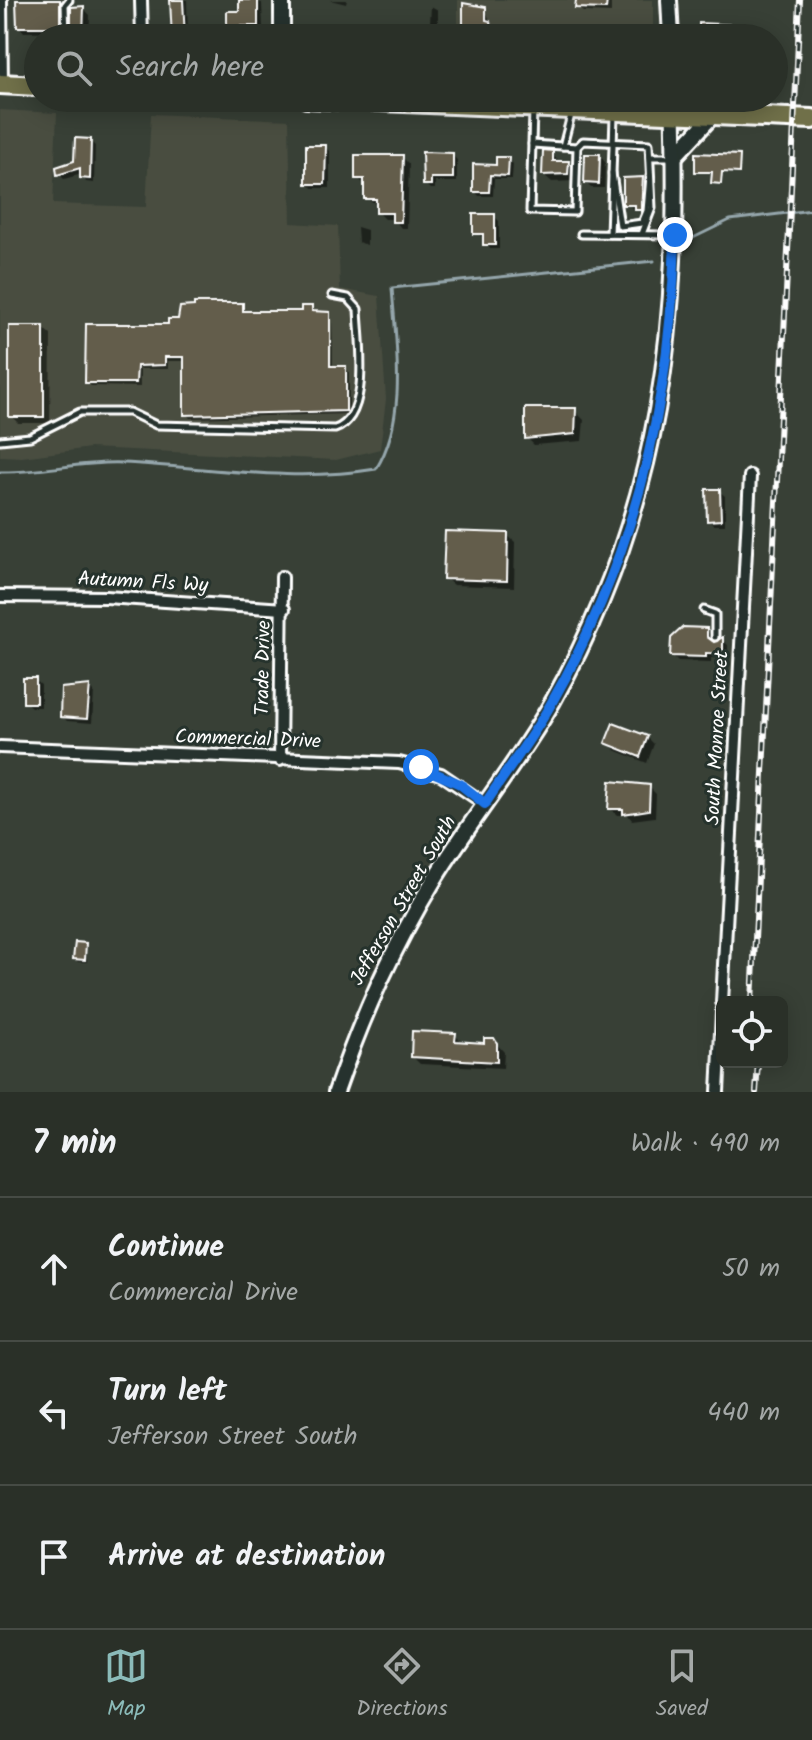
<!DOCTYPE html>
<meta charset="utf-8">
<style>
:root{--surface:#2a3028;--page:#363c34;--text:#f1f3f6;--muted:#a5a9a8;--line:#464b45;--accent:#8bbbb9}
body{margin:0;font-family:Kalam,sans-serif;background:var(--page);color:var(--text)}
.controls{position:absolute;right:24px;bottom:24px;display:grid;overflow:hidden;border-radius:12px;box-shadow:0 4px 20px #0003}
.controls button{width:72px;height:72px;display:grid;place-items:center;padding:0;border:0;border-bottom:2px solid var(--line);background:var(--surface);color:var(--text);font:40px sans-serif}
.stop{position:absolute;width:24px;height:24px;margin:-18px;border:6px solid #1a73e8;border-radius:50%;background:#fff}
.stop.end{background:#1a73e8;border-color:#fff;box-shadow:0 2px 8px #0008}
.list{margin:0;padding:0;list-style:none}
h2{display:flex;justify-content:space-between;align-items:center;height:104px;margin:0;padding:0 32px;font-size:34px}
h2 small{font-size:26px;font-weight:400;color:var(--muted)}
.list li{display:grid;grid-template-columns:52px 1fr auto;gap:24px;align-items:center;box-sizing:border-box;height:144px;padding:0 32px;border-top:2px solid var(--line)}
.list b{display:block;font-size:30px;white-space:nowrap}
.list p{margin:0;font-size:26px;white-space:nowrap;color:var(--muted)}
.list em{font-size:26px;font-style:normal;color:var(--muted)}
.icon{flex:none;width:44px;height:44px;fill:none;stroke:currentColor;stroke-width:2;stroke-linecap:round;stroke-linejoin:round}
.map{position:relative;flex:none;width:812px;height:1092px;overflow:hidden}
.search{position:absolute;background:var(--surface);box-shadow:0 4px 20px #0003;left:24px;right:24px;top:24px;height:88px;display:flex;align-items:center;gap:20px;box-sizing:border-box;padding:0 28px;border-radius:44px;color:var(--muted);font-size:30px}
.sheet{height:536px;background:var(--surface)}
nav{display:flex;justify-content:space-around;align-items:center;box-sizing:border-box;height:112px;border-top:2px solid var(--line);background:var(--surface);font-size:22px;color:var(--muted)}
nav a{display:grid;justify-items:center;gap:4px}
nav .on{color:var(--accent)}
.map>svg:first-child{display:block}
.built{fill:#494d41}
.shadow{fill:#0007}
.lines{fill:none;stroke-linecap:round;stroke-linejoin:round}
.stream{stroke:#95a6ac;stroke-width:3}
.building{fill:#635d4c;stroke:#fff;stroke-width:2}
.lane-casing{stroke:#fff;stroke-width:11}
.street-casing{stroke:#fff;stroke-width:16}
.secondary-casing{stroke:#fff;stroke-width:20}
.highway-casing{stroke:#fff;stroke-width:24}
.lane{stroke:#26332d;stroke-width:5}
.street{stroke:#26332d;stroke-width:10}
.secondary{stroke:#26332d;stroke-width:14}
.highway{stroke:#70704a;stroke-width:18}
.rail-casing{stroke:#fff;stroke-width:6}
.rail{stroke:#26332d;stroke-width:3;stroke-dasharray:9;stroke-linecap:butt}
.route{stroke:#1a73e8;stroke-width:10}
.labels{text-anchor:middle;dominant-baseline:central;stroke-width:6;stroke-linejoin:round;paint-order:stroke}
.street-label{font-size:20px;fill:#fff;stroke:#26332d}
</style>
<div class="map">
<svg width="812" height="1092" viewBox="0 0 812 1092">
<rect width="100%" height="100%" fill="#384036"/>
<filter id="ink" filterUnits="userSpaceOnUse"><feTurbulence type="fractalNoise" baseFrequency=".0125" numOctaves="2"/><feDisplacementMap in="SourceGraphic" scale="16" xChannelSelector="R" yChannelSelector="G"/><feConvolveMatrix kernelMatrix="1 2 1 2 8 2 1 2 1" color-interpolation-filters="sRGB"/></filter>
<g filter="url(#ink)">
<g class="built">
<rect x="458" y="0" width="195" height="38"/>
<path d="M0 110 57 113 53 204 146 207 151 114 289 120 291 223 338 226 340 289 379 296 386 399 380 449 336 460 90 448 22 457 0 456Z"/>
</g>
<g class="shadow">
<path d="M18 0H64V31L24 32 19 26Z"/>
<path d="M172 0H187L188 38H172Z"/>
<path d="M241 0 262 3 263 30H234L229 25 241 13Z"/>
<path d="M330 0H347L346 4Z"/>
<path d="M578 0H611V13L583 12 577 7Z"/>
<path d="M431 6 438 10V26L430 23Z"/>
<path d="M83 8 90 15 89 38H76L73 35Z"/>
<path d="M485 9 495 32 503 38H465Z"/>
<path d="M741 27 746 38H701Z"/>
<path d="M414 32H430L433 38H414Z"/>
<path d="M90 141 95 146 94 183 86 182 82 174 64 179 59 174 76 163Z"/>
<path d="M325 147 330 152V188H313L308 183Z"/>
<path d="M552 153 559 163H568L575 170V181L552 182 544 175Z"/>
<path d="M452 155 457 160V182H435V189H430L425 184Z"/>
<path d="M600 156 605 162 604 188H591L586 183Z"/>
<path d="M402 157 409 164 407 228H401L394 219H385L378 212V205L366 198V185L357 178Z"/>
<path d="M739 157 740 174 723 173 722 184 713 182 714 173 697 171Z"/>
<path d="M508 159 513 164 512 179H494L493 196H479L475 191V166L498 167Z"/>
<path d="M643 179 647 184 645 214 625 204Z"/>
<path d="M494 216 499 221V249H490L485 238 475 233Z"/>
<path d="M357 227 367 230V245L358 242Z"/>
<path d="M242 305 246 313H303L311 308 316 313 329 314 327 376H331L333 318V368H345L349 372V414L190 418 186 414V361H168V369H140V387L91 386 87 382 170 326Z"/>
<path d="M43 328 51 335 50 423H18L11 416Z"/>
<path d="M527 410 577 413 584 420 582 441 534 445 527 438Z"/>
<path d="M719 491 725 496V525H714L709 520Z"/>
<path d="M507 535 515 542 514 587 453 585 445 578Z"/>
<path d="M706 630 712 636V643L722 640 728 645V658H711V662L678 661 672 655Z"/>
<path d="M35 680 41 685V707H31L25 702Z"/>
<path d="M89 687 94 692 92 723 67 721 62 716Z"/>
<path d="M647 737 654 744 647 763 615 750 608 742Z"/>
<path d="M649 787 656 794 655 817 632 820 628 815H617L610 808Z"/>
<path d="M86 945 87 962H78L75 959Z"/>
<path d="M455 1035 462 1042 486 1045 493 1040 504 1052 503 1068 420 1064 413 1057Z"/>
</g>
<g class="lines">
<g class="stream">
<path d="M691 239 730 220 812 210"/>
<path d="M0 472C42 473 82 461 123 463 208 467 292 483 376 469 408 418 396 345 392 288L654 261"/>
</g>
</g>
<g class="building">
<path d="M16 0H60V27H17Z"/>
<path d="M170 0H183L185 38H172Z"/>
<path d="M239 0H258V26H227V11H239Z"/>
<path d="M576 0H607L606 9 575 8Z"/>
<path d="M463 3 486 7V20L490 21 491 29 499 30V38H463Z"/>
<path d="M84 6 83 36H71V7Z"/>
<path d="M699 23 742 25 741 38H699Z"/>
<path d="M335 27 355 28 354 38H335Z"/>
<path d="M75 138 91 139 90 179 80 178V168L57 175 56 167 74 161Z"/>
<path d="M306 145H326L325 184H306Z"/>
<path d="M543 150 553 151V161H569L568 174 542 175Z"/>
<path d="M422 152 453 153V178H431V185H423Z"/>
<path d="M695 153 740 155 739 173 722 172 721 184 711 183 712 172H695Z"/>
<path d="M585 154H600L599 184 584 183Z"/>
<path d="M355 155H403L401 222H392V213H376V199H364V179H355Z"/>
<path d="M496 157H509L508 176 490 175 489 192H473V164L496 165Z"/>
<path d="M643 177 641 210H635V205H623V178Z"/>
<path d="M473 214H495V245H483V234H473Z"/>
<path d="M194 303H243V311H301V306H312V311L330 312V366H346V411L184 415V357H165V365L137 366 136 383H85L86 324H168V319H178L180 307 194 306Z"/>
<rect x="9" y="326" width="35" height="91"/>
<path d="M525 408H576L575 434 525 439Z"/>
<path d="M706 489H720L721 520 707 521Z"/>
<path d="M445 531 508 533 507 581 443 579Z"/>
<path d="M683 627 707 628V637L714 642 723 637V654L706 653V657L670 656 671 638Z"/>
<rect x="23" y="678" width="13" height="25"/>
<path d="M90 685 87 719 60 717 61 688Z"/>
<path d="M613 723 648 736 640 757 605 743Z"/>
<path d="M610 781 650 785 649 810 623 814V809H608Z"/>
<path d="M75 942 86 943 85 960 73 959Z"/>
<path d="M412 1031 456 1033 455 1041 484 1043V1038H494L497 1043V1062L411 1057Z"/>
</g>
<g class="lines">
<defs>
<g id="lane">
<path d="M66 38 65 5 69 0"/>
<path d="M579 38H636"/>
<path d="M533 110 530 211 575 212 577 147"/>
<path d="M532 144 577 147 583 141 649 144 652 208 642 234"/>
<path d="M563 146 571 115"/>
<path d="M650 157H673"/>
<path d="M612 173 620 226 642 223 647 211 650 176"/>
<path d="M581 234 670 235"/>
<path d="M610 234 614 116"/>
<path d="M0 440 30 437 80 412H129L156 425 335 429C372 416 359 341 358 309L348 298 332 295"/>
<path d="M704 610 715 614V637"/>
</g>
<g id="street">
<path d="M1 0 2 84"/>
<path d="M141 0 142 38"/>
<path d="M0 596 106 597 284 609"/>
<path d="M0 747 399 763 441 774 485 804"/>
<path d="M280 760 282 577"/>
<path d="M722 1002 750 476"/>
<path d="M718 1092 722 1011"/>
</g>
<g id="secondary">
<path d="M669 0 671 38"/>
<path d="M282 38V0"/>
<path d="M674 157 714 114"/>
<path d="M336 1092C363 1014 392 949 435 878 472 818 518 763 553 701 663 504 681 320 673 98"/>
</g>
<g id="highway">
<path d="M0 84 38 86"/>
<path d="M307 98 812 119"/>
</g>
</defs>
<use href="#lane" class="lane-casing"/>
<use href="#street" class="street-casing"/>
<use href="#secondary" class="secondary-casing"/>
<use href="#highway" class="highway-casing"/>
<use href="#lane" class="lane"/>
<use href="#street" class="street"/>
<use href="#secondary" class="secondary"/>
<use href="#highway" class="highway"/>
<defs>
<g id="rail">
<path d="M752 1002 800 0"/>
<path d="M756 1092 758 1062"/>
</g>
</defs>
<use href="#rail" class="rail-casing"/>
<use href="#rail" class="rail"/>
</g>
</g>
<g class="lines" filter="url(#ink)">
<path class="route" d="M421 767 460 784 485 804C507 770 533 737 552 702 634 558 672 400 675 235"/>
</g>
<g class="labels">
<g class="street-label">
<text transform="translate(143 583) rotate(3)">Autumn Fls Wy</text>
<text transform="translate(264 668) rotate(-89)">Trade Drive</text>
<text transform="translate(718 738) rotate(-87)">South Monroe Street</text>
<text transform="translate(248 740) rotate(2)">Commercial Drive</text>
<text transform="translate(404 901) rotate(-60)">Jefferson Street South</text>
</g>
</g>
</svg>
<div class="controls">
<button><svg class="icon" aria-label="locate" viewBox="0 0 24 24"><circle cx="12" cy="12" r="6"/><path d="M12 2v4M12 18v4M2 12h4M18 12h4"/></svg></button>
</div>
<div class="stop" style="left:421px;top:767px"></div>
<div class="stop end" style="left:675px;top:235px"></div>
<div class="search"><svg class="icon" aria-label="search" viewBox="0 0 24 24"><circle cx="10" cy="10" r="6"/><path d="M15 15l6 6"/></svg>Search here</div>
</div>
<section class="sheet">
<h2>7 min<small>Walk · 490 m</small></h2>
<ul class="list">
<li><svg class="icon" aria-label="ahead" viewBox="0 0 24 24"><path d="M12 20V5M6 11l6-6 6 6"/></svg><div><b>Continue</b><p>Commercial Drive</p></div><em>50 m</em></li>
<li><svg class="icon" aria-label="left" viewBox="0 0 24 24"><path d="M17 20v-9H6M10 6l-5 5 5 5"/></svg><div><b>Turn left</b><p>Jefferson Street South</p></div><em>440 m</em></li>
<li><svg class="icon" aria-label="arrive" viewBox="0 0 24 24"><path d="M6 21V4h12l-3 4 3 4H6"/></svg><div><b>Arrive at destination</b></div></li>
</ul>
</section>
<nav>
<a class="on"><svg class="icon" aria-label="map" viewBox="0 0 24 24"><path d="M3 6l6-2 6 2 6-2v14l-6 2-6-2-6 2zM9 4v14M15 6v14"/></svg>Map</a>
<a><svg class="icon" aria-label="directions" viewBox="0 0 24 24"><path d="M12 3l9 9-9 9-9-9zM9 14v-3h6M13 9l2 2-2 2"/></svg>Directions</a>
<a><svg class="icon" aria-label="saved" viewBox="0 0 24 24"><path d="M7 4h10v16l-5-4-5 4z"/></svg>Saved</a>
</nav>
